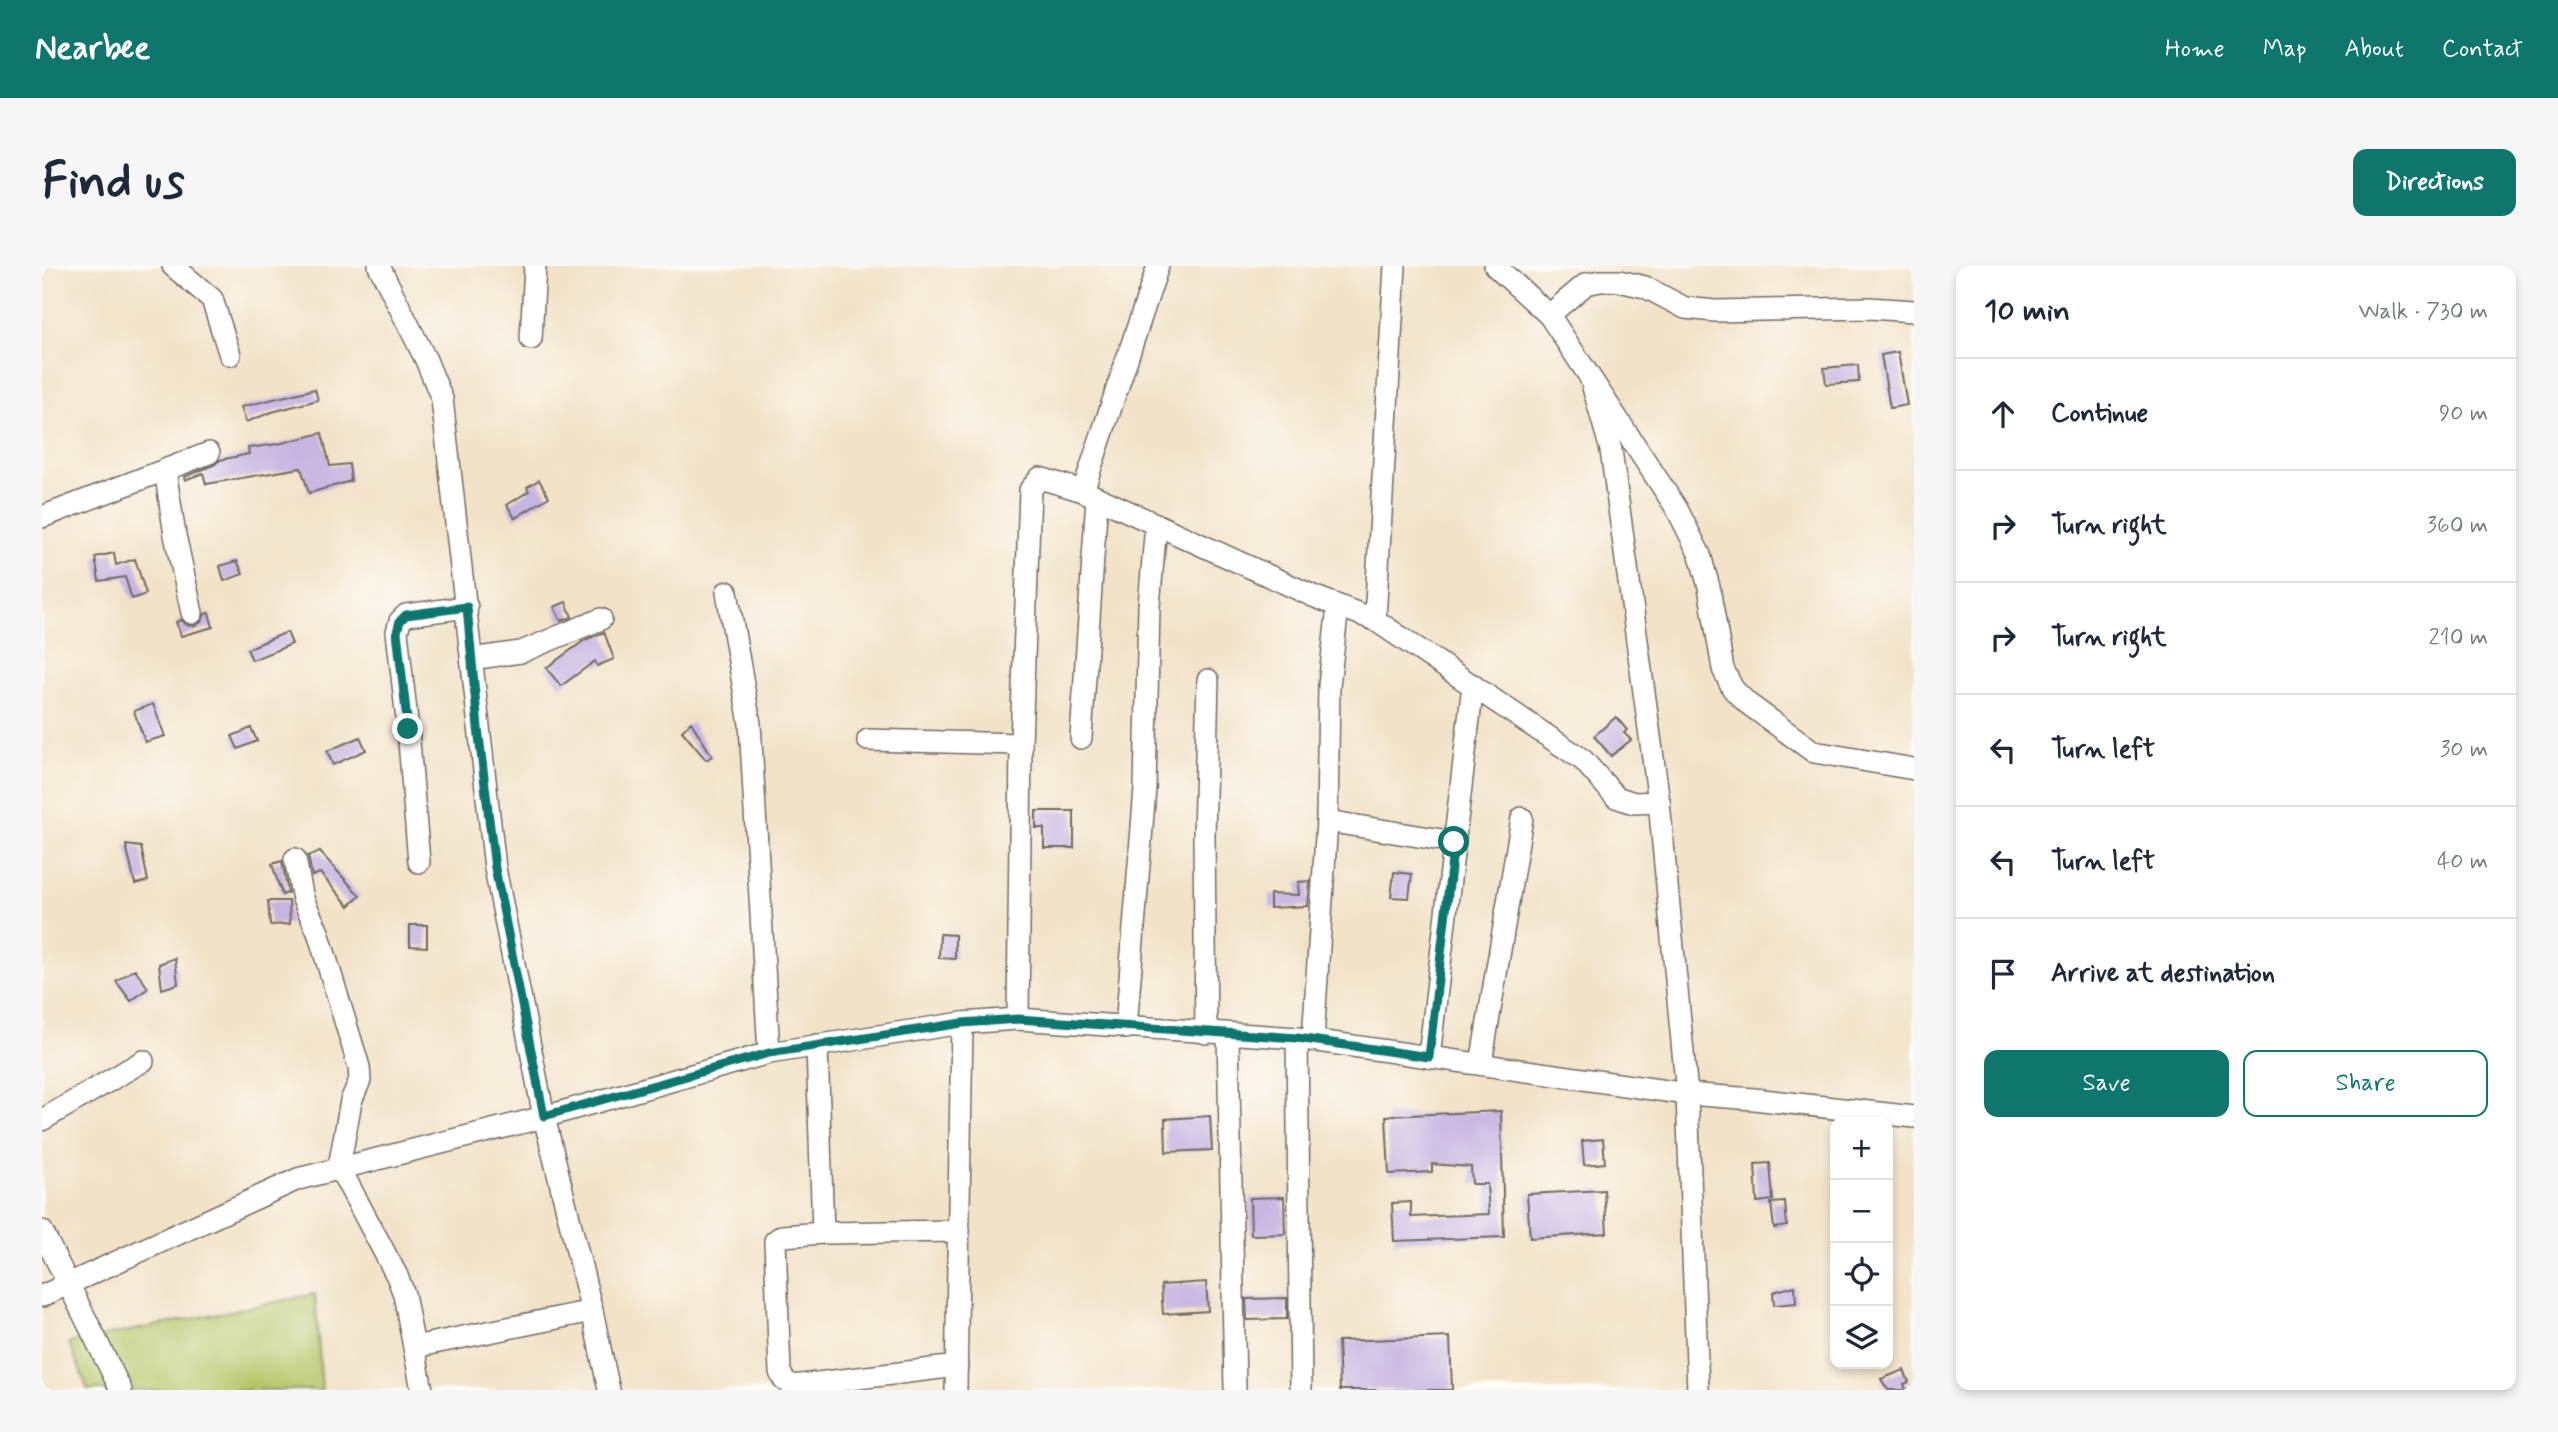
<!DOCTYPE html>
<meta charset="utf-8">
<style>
:root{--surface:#fff;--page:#f6f6f7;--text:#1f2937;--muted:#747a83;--line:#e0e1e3;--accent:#0f766e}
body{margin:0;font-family:Mynerve,sans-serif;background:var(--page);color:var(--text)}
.controls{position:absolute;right:21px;bottom:21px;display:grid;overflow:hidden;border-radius:14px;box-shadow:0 4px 10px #0003}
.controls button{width:63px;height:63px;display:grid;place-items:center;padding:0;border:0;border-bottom:2px solid var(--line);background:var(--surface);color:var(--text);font:35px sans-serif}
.stop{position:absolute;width:21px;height:21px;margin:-16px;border:5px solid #0f766e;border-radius:50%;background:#fff}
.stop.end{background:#0f766e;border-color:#fff;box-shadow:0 2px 7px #0008}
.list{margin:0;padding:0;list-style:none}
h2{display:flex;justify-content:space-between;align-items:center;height:91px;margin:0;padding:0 28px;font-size:30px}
h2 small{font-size:23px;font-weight:400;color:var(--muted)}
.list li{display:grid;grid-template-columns:46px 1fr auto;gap:21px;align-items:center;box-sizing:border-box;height:112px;padding:0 28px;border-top:2px solid var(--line)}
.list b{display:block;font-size:26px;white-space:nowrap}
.list em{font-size:23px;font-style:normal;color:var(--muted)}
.actions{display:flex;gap:14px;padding:21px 28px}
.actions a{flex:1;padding:16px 0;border:2px solid var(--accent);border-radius:14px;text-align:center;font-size:24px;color:var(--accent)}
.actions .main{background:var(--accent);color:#fff}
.icon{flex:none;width:38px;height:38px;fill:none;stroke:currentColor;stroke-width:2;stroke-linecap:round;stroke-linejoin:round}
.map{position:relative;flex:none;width:1872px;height:1124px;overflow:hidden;border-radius:14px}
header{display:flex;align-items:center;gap:42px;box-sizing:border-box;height:98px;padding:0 35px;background:var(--accent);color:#fff}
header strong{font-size:33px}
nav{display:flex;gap:38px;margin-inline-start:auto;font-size:24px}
.intro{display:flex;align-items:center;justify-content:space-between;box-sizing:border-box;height:168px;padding:0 42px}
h1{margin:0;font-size:49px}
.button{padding:18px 32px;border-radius:14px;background:var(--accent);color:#fff;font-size:24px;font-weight:700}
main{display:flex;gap:42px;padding:0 42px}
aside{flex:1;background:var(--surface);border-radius:14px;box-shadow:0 4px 10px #0003}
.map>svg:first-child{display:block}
.green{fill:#b6c669;stroke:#70784a;stroke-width:2}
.building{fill:#c7b5e1}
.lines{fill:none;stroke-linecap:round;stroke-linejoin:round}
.minor-casing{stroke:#716b62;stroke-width:24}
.minor{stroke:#fff;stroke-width:21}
.route{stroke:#0f766e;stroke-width:9}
</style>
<header>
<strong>Nearbee</strong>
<nav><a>Home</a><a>Map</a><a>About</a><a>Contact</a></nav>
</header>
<div class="intro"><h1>Find us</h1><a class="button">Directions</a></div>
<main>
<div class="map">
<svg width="1872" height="1124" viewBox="0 0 1872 1124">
<rect width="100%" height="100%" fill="#fdfcf7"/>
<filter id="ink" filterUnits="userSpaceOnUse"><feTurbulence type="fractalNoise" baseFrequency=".0143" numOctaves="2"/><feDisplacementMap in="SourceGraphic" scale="14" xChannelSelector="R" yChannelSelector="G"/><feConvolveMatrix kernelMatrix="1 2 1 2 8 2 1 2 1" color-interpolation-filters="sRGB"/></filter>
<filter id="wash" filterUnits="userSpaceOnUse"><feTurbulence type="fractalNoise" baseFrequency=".00686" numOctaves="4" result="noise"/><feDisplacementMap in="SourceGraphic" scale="28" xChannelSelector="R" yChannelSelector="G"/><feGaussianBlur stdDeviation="1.57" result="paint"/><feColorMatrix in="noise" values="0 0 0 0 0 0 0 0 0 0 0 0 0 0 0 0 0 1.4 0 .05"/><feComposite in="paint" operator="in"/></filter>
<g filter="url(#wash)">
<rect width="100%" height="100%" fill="#f2e2c7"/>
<path class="green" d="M273 1028 280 1124H46L27 1077Z"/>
<g id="blocks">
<g class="building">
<path d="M1856 86 1865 139 1848 142 1839 89Z"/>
<path d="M1816 99 1817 116 1784 118 1782 102Z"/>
<path d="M273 123 276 134 230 146 204 156 199 141Z"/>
<path d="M280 167 288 200 307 198 309 215 267 227 259 202 164 218 161 207 143 214 142 211 172 199 178 194 207 188 206 182 236 178Z"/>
<path d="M497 214 507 231 473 252 465 239 487 225 485 221Z"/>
<path d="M72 287 74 299 93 293 104 328 90 333 83 311 57 315 53 291Z"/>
<path d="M195 295 201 308 182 315 178 300Z"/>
<path d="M524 336 530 351 519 355 512 341Z"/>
<path d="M167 347 171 361 139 370 134 356 139 354 145 359 153 360 159 356 163 348Z"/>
<path d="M245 366 250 378 210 394 205 383Z"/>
<path d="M562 366 572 393 555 400 553 395 519 420 504 402 543 374Z"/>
<path d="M111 438 123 470 103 476 92 445Z"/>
<path d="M1574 451 1585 464 1582 467 1589 474 1569 490 1552 470Z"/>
<path d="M649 456 670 490 664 494 640 465Z"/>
<path d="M209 462 215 475 196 483 190 470Z"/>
<path d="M318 471 324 484 291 499 285 485Z"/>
<path d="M994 545H1032V582H1002V562H994Z"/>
<path d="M84 579 99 581 106 615 93 618Z"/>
<path d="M278 586 318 630 307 640 278 607 270 610 266 590Z"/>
<path d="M240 595 246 627 240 629 230 598Z"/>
<path d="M1352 606 1370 608 1367 632 1349 631Z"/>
<path d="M1268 615 1266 640 1228 642V628L1257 629 1256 616Z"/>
<path d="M226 635H247L248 658 228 659Z"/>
<path d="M368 659H385V681L368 680Z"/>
<path d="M898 668 913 669V693L897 692Z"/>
<path d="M133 692 136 718 120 723 117 698Z"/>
<path d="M93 703 106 722 89 735 74 715Z"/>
<path d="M1459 845 1462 971 1352 975 1350 937 1369 936V951L1447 948 1445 918H1430L1429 901 1390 898V906L1347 908 1344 850Z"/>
<path d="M1168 850 1170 884 1124 886 1123 853Z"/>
<path d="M1561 873 1563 897 1542 899 1540 875Z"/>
<path d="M1728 897 1731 934 1715 936 1713 898Z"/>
<path d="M1562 924 1565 967 1488 972 1485 928Z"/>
<path d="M1242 931 1243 968 1209 969 1208 932Z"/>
<path d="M1743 936 1745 960 1732 962 1729 937Z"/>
<path d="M1164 1016 1166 1045 1121 1048 1119 1019Z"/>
<path d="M1753 1020 1754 1037 1732 1039 1731 1026Z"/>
<path d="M1245 1032V1053L1205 1054 1204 1033Z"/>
<path d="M1408 1071 1410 1124H1298L1296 1075Z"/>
<path d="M1862 1104 1867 1116 1862 1118 1864 1124H1846L1839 1113Z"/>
</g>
</g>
</g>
<g filter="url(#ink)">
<use href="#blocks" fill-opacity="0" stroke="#716b62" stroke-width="2"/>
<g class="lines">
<defs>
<g id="minor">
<path d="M131 0 170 33 188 89"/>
<path d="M337 0 384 94 400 133 453 602 502 851 550 1045 567 1124"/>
<path d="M1453 0 1507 49 1635 243 1658 289 1667 321 1681 403 1691 423 1705 437 1772 486 1872 503"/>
<path d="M1507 49 1544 18 1558 15H1577L1603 21 1643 42 1673 45 1827 42 1872 45"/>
<path d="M489 73 493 0"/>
<path d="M1549 114 1569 184 1617 536 1645 828 1656 1124"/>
<path d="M123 204 133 269 150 347"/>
<path d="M1041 225 1116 0"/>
<path d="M0 251 167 187"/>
<path d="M685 326 708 458 727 787"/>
<path d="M1333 354 1353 0"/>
<path d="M429 393 479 386 559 353"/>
<path d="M1039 472 1055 232"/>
<path d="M826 474 979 478"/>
<path d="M1285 555 1412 576"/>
<path d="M253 593 261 633 276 666 317 801 318 814 309 835 297 901 355 1010 362 1028 380 1124"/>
<path d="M377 596 366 463 355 366 358 355 364 349 425 341"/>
<path d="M976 753 979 478 988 224 998 212 1041 225 1271 330 1333 354 1541 494 1574 531 1592 537 1617 536"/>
<path d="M1084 762 1103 523 1107 340 1114 258"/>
<path d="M1164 767 1162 570 1166 414"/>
<path d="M1186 768 1193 1124"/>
<path d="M1255 772 1259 1124"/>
<path d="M1271 774 1285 555 1287 420 1296 340"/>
<path d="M775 779 781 967"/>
<path d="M1387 791 1431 419"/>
<path d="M1439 798 1480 552"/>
<path d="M0 854 101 795"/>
<path d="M0 965 79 1124"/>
<path d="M0 1030 256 913 502 851 727 787 920 757 976 753 1255 772 1645 828 1712 833 1872 851"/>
<path d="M372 1081 550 1045"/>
<path d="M915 1100 751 1120 742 1114 738 1106 733 975 740 970 781 967 917 965"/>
<path d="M914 1124 920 757"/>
</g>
</defs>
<use href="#minor" class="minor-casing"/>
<use href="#minor" class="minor"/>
</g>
</g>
<g class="lines" filter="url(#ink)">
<path class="route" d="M366 463 355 366 358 355 364 349 425 341 436 462 453 602 502 850 727 787 920 757 976 753 1255 772 1387 791 1412 576"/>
</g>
</svg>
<div class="controls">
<button>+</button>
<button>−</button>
<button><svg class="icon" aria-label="locate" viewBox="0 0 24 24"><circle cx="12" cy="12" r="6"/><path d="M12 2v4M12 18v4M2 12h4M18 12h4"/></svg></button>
<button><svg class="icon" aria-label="layers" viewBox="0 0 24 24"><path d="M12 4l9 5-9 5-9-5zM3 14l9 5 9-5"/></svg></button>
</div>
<div class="stop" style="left:1412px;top:576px"></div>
<div class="stop end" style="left:366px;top:463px"></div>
</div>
<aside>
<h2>10 min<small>Walk · 730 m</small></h2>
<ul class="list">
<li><svg class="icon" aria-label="ahead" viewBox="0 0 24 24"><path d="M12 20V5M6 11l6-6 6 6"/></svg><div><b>Continue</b></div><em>90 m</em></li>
<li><svg class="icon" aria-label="right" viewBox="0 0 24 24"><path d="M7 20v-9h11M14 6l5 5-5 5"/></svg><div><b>Turn right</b></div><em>360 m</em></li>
<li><svg class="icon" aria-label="right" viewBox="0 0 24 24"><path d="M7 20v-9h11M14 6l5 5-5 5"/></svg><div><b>Turn right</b></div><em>210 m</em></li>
<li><svg class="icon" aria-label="left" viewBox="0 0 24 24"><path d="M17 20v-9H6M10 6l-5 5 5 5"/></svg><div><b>Turn left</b></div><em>30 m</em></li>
<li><svg class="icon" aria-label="left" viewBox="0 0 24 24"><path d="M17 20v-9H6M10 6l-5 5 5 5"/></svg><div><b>Turn left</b></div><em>40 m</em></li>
<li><svg class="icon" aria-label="arrive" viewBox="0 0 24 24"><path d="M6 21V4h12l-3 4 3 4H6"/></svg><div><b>Arrive at destination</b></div></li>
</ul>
<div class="actions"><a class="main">Save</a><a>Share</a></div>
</aside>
</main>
